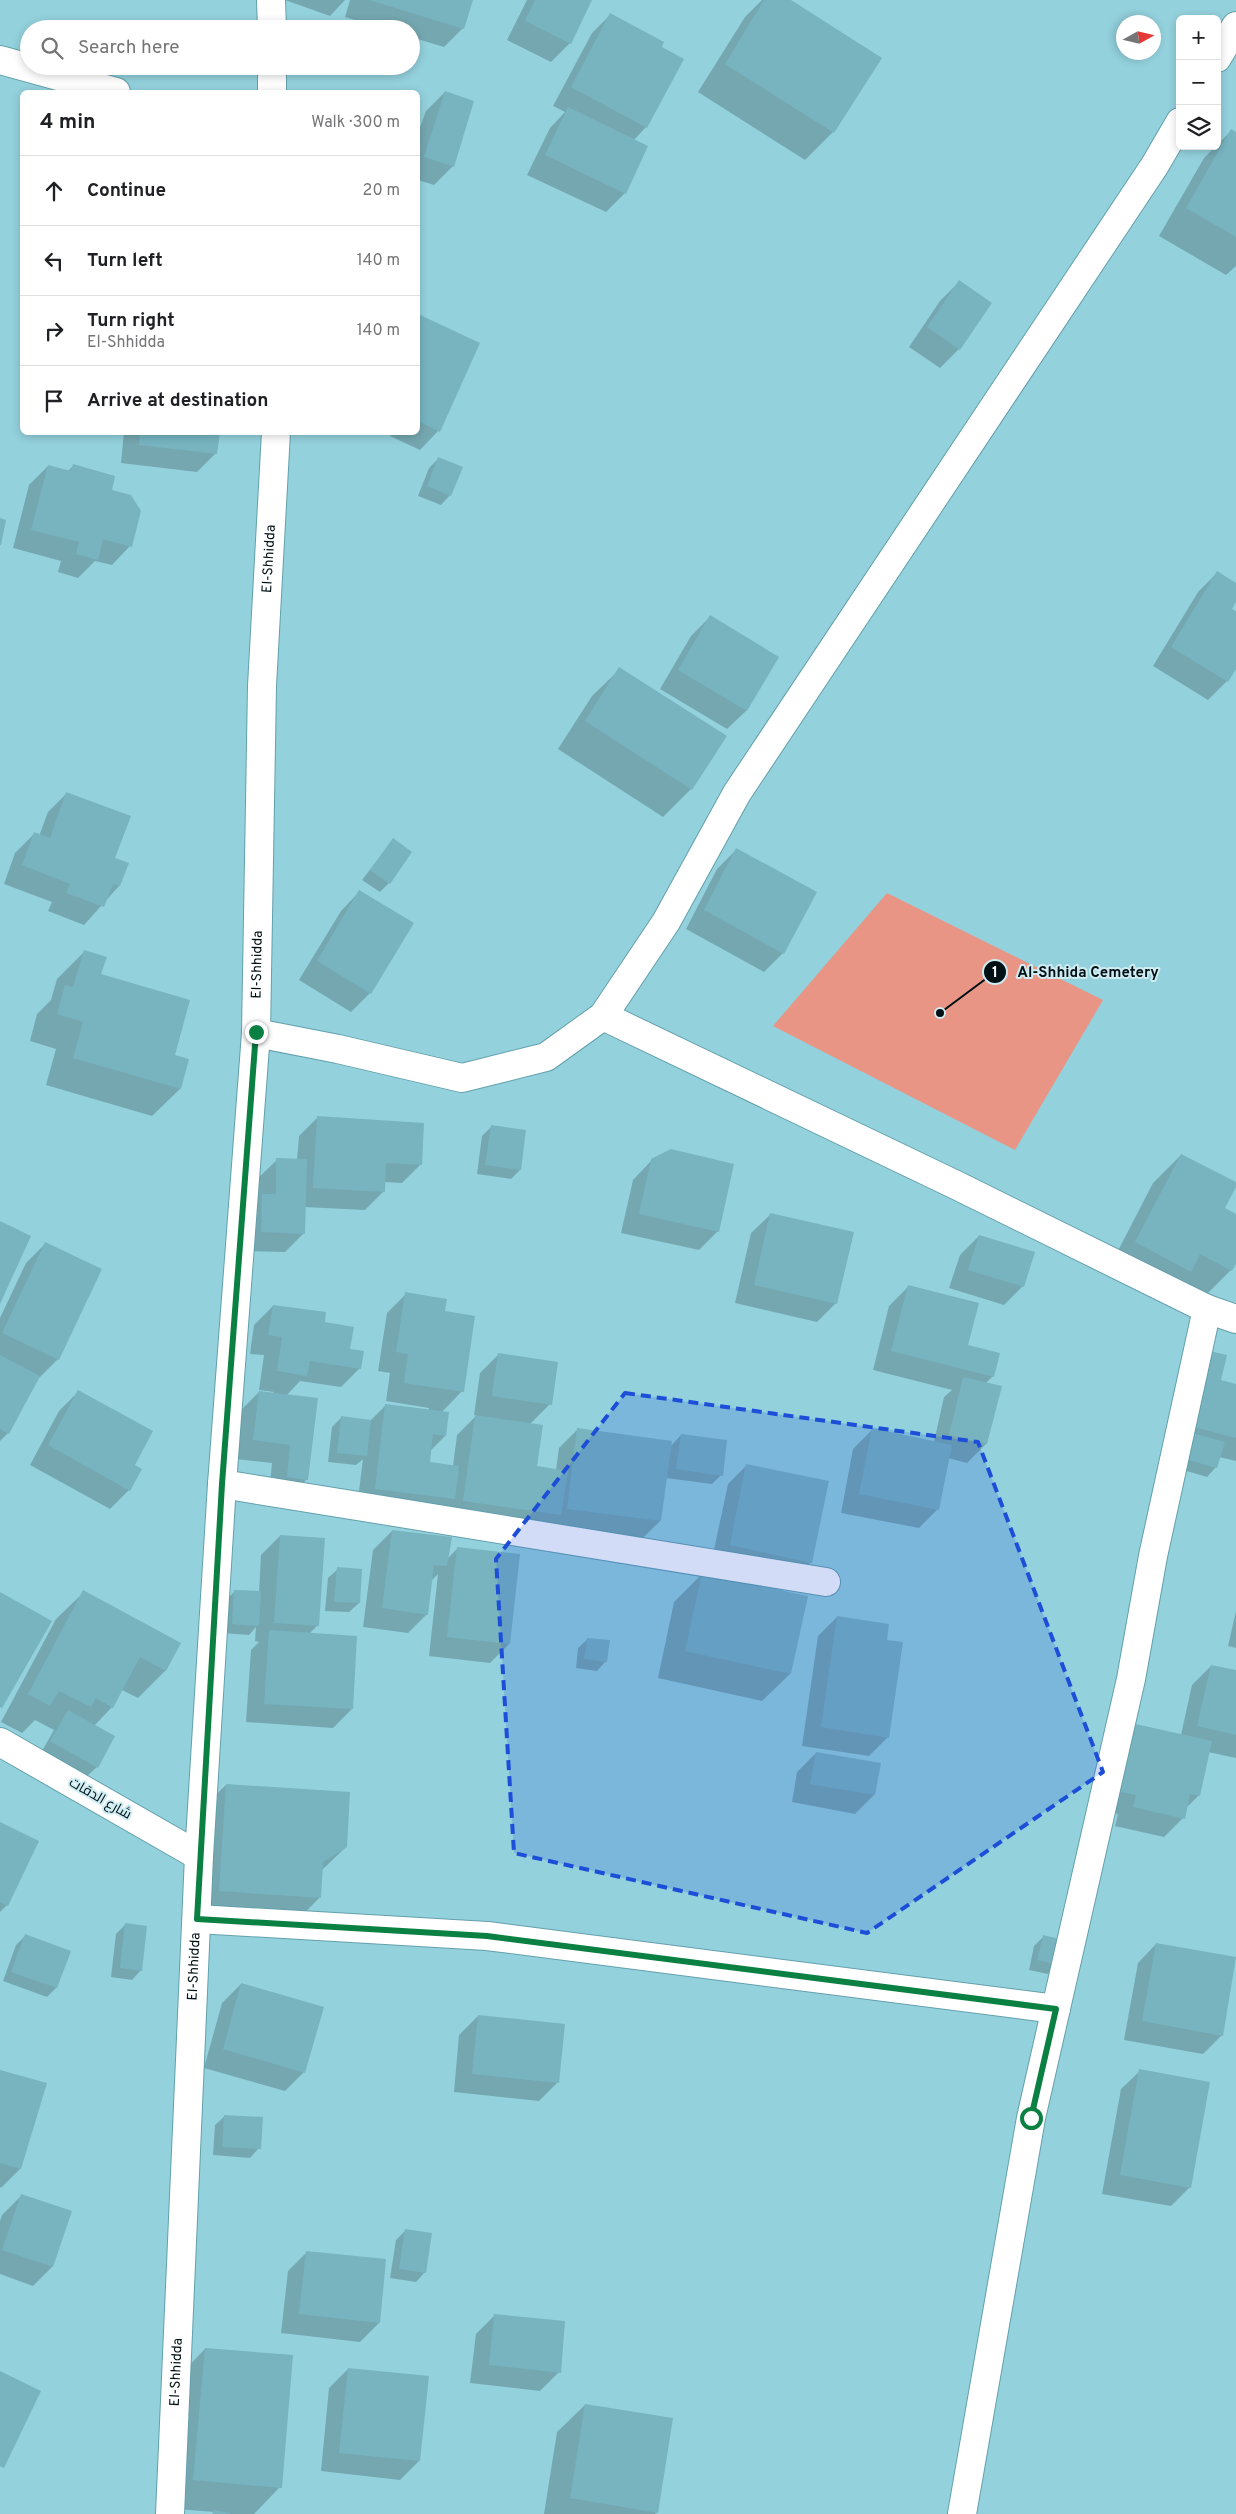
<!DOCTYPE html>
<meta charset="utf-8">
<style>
:root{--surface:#fff;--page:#f2f2f2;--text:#202124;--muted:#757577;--line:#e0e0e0}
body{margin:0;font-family:Overpass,Cairo,sans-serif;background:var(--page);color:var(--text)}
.controls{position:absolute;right:15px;top:15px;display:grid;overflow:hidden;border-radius:8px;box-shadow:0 2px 8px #0003}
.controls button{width:45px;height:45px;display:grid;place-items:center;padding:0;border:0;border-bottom:1px solid var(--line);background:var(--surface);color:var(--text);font:25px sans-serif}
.compass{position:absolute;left:1116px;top:15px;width:45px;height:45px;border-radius:50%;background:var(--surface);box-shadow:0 2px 8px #0003;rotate:82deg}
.stop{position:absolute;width:15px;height:15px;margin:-11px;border:4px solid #0b8043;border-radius:50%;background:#fff}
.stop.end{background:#0b8043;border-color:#fff;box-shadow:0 1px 5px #0008}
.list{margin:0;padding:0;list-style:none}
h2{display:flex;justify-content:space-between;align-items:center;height:65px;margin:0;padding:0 20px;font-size:21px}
h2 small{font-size:16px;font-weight:400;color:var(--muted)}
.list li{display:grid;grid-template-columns:32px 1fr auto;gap:15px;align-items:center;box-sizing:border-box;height:70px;padding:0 20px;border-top:1px solid var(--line)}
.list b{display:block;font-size:19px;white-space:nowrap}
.list p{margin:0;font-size:16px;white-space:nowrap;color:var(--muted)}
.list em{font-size:16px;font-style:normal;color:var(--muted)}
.icon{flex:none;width:28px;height:28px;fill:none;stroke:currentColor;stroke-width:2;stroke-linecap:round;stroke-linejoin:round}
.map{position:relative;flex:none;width:1236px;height:2514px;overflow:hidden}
.search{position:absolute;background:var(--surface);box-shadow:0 2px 8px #0003;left:20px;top:20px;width:400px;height:55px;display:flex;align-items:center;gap:12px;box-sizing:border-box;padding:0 18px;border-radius:28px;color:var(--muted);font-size:19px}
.panel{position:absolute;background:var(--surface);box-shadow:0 2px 8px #0003;left:20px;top:90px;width:400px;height:345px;border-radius:8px}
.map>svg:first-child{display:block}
.green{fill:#e99585}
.shadow{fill:#0003}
.building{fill:#77b4c0}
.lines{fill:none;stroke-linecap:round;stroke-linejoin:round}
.minor-casing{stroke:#63a0ac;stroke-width:30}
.minor{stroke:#fff;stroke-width:28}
.route{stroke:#0b8043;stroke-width:6}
.marked{fill:#1d4ed8;fill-opacity:0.2;stroke:#1d4ed8;stroke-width:4;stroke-dasharray:10 6;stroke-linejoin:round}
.labels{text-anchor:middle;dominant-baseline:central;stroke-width:4;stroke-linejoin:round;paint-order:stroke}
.street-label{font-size:14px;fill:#001115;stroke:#ceecf2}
.leader{fill:none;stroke:#001115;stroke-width:2}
.callout-dot{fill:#001115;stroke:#ceecf2;stroke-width:2}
.mark-label{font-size:15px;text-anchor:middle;font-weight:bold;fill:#fff}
.callout-label{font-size:15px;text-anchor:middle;font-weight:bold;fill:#001115;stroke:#ceecf2;stroke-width:4;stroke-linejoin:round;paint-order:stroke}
</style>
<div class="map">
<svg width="1236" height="2514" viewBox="0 0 1236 2514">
<rect width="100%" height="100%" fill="#93d1dd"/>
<path class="green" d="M887 893 1103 1000 1015 1150 773 1026Z"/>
<g class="shadow">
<path d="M285 0H345L330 16Z"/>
<path d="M350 0H471L463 28 444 47 411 37V29H383L345 17Z"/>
<path d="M527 0H591L570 43 551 62 507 40Z"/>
<path d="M762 0H789L833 132 805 160 698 92 745 17Z"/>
<path d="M610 15 646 127 633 141 625 193 606 212 527 175 550 128 565 112 553 106 592 33Z"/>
<path d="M445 92 453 166 434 185 418 180V133L426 111Z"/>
<path d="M1231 131 1236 134V266L1226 275 1159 236 1204 158Z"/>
<path d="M959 282V349L940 368 909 347 940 301Z"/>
<path d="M418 316 478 344 438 431 420 450 390 436 392 432H418Z"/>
<path d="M124 432H219L216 453 197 472 121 463Z"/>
<path d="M438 459 450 495 441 505 418 496 429 468Z"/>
<path d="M48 466 67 472 73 466 110 491 130 546 112 565 95 561 78 578 58 572 61 561 13 548 29 485Z"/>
<path d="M1217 573 1236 584V600L1230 609 1236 613V667L1227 681 1208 700 1153 666 1198 592Z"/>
<path d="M710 617 777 657 746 711 727 729 660 689 691 636Z"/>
<path d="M620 669 725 736 691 789 663 817 558 749 592 696Z"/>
<path d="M67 793 114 859 119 886 84 925 48 911 52 902 4 884 15 853 34 834 39 836 48 812Z"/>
<path d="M393 840 389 883 380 892 362 880Z"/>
<path d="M736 850 783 953 764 972 686 929 717 869Z"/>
<path d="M359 892 370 993 351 1012 299 980 341 911Z"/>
<path d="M85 951 100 975 173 1056 180 1089 152 1116 46 1085 56 1049 30 1041 37 1014 51 1000 57 979Z"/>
<path d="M318 1117 421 1164 402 1183 384 1182 383 1192 365 1210 304 1207V1233L285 1252 243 1251 244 1214 257 1200 258 1178 277 1160H297L299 1136Z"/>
<path d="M492 1126 520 1170 511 1179 477 1174 482 1136Z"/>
<path d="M1181 1155 1236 1184 1223 1208 1236 1215V1261L1231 1270 1204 1297 1108 1270 1153 1183Z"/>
<path d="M652 1160 718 1231 699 1250 621 1233 633 1180Z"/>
<path d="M770 1215 836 1303 817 1322 735 1303 751 1233Z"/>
<path d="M979 1236 1023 1286 1004 1305 949 1288 960 1255Z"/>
<path d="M45 1244 58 1359 39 1378 8 1433 0 1441V1318L26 1263Z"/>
<path d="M908 1287 967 1346 993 1376 985 1384 986 1444 967 1463 948 1458 938 1509 919 1528 841 1513 853 1449 872 1430 934 1442 944 1397 952 1390 873 1370 889 1306Z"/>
<path d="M406 1294 444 1312 462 1391 442 1412 445 1436 430 1451 428 1463 453 1466 457 1435 477 1415H474L480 1373 499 1354 550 1404 530 1424 536 1468 556 1470 559 1448 578 1429 670 1447 681 1435 721 1475 712 1484 666 1478 660 1521 641 1540 445 1520 447 1506 435 1517 357 1507 363 1459 356 1465 328 1462 332 1427 341 1418 370 1421 386 1405 429 1410V1408L386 1401 390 1373 378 1371 387 1313Z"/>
<path d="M273 1306 323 1323 349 1350 360 1368 341 1387 300 1381 286 1396 307 1479 288 1498 269 1495 272 1463 235 1459 240 1411 259 1392 273 1394 274 1392 259 1390 264 1355 250 1354 254 1325Z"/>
<path d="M1220 1381 1236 1385V1461L1219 1457 1216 1467 1207 1477 1173 1467Z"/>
<path d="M78 1392 133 1466 129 1490 110 1509 30 1465 59 1411Z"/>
<path d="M747 1465 811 1562 792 1581 711 1564 728 1484Z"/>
<path d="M392 1531 447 1559 458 1548 509 1644 490 1663 429 1656 438 1574 431 1581 427 1614 408 1633 363 1627 373 1550Z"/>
<path d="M280 1536 317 1626 309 1634 352 1709 333 1728 246 1722 251 1650 259 1642 255 1641 256 1627 249 1635 223 1633 225 1601 234 1592 259 1593 261 1555Z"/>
<path d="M338 1569 359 1603 349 1612 325 1611 328 1578Z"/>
<path d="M702 1574 806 1597 790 1674 762 1701 658 1678 674 1602Z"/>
<path d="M84 1592 179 1643 165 1671 138 1698 122 1690 112 1707 94 1726 97 1767 87 1776 42 1751 54 1730 35 1720 22 1733 1 1722 56 1619Z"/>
<path d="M1236 1611V1648L1228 1646Z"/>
<path d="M837 1617 885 1641 888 1737 869 1756 802 1746 818 1636Z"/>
<path d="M588 1639 606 1661 597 1671 576 1668 578 1648Z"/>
<path d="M1211 1666 1236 1671V1758L1208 1752 1199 1795 1186 1808 1183 1818 1164 1837 1115 1826 1118 1814 1097 1809 1181 1735 1192 1685Z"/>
<path d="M816 1753 874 1795 855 1814 792 1802 797 1772Z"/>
<path d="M226 1785 346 1847 322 1870 320 1897 293 1925 192 1918 198 1812Z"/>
<path d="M0 1823 7 1905 0 1912Z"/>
<path d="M126 1924 141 1970 132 1980 111 1977 116 1934Z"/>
<path d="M25 1936 70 1952 56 1988 47 1997 3 1981 16 1945Z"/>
<path d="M1043 1937 1057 1965 1048 1974 1029 1970 1034 1946Z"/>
<path d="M1156 1944 1222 2035 1203 2054 1124 2040 1138 1963Z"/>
<path d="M241 1984 304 2072 285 2091 204 2068 222 2003Z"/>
<path d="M478 2016 558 2082 539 2101 454 2092 459 2035Z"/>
<path d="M0 2071 20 2169 1 2188 0 2187Z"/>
<path d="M1140 2071 1190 2187 1171 2206 1102 2194 1121 2089Z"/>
<path d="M225 2116 259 2148 250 2158 213 2155 215 2125Z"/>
<path d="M21 2196 70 2212 52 2267 33 2286 0 2274V2221L2 2215Z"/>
<path d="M405 2231 425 2272 416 2282 390 2278 396 2240Z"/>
<path d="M307 2252 379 2323 360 2342 281 2333 288 2271Z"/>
<path d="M495 2315 559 2372 540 2391 470 2383 476 2334Z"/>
<path d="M205 2349 280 2487 254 2514H212L214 2512 166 2508 178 2377Z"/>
<path d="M348 2369 419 2461 400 2480 321 2471 329 2388Z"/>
<path d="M585 2405 657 2512 655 2514H544L557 2432Z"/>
</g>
<g class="building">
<path d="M369 0H473L464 29Z"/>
<path d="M535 0H592L571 44 525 21Z"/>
<path d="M764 0H791L882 58 834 133 725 64Z"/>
<path d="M610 13 664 42 662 47 684 59 647 128 571 87Z"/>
<path d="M445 91 474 101 454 167 424 157Z"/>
<path d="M568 107 648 146 626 194 545 155Z"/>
<path d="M1231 129 1236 132V237L1186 208Z"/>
<path d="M959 280 992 303 960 350 927 327Z"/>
<path d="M418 314 480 343 440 432 418 421Z"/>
<path d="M140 432H220L217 454 139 445Z"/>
<path d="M438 457 463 467 451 496 427 486Z"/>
<path d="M73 464 115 476 112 490 131 495 141 511 132 547 103 539 98 560 76 554 79 542 31 530 48 465 71 471Z"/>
<path d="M0 518 6 520 1 545H0Z"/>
<path d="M1217 571 1236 583V602L1232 609 1236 611V669L1228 682 1171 647Z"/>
<path d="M710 615 779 657 747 711 678 670Z"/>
<path d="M619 667 727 736 692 790 585 721Z"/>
<path d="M66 792 131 816 115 858 129 863 120 886 113 884 104 907 66 893 70 884 22 865 34 832 50 838Z"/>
<path d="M393 838 412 852 390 884 370 870Z"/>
<path d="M736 848 817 892 784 954 704 910Z"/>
<path d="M359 890 414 923 371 994 317 961Z"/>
<path d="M84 950 107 957 101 974 190 1000 175 1055 189 1059 181 1089 73 1058 83 1022 57 1014 65 985 73 987Z"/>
<path d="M317 1116 424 1123 422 1165 386 1163 385 1192 313 1188Z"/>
<path d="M491 1125 526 1130 521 1170 485 1165Z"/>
<path d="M671 1149 734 1164 719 1232 639 1214 651 1159Z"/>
<path d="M1181 1154 1236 1182V1187L1225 1208 1236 1214V1264L1232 1271 1200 1254 1191 1272 1135 1242Z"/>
<path d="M276 1158 307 1159 305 1234 261 1232 262 1194H276Z"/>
<path d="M770 1213 854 1232 837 1304 754 1285Z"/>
<path d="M0 1221 31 1236 0 1304Z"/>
<path d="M979 1235 1035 1252 1024 1287 968 1270Z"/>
<path d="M45 1242 102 1269 59 1360 2 1333Z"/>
<path d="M908 1285 979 1303 968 1345 1000 1353 994 1377 891 1351Z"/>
<path d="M405 1292 447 1299 445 1311 475 1316 464 1392 404 1383 408 1354 396 1352Z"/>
<path d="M273 1305 326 1312 325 1322 354 1327 350 1349 364 1351 361 1369 310 1361 307 1376 277 1371 282 1337 268 1335Z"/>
<path d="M1210 1351 1227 1355 1221 1380 1236 1384V1438L1190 1426Z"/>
<path d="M498 1353 558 1362 552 1405 492 1396Z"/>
<path d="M0 1355 40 1376 9 1434 0 1429Z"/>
<path d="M963 1377 1002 1386 987 1444 949 1435Z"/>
<path d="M78 1390 153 1431 135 1465 142 1469 130 1491 48 1445Z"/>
<path d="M259 1391 318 1398 308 1480 287 1477 290 1445 253 1440Z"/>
<path d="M385 1404 449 1412 446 1436 433 1434 430 1462 459 1466 455 1499 375 1489Z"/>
<path d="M475 1415 543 1425 537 1466 568 1471 561 1515 463 1501Z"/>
<path d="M341 1416 371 1420 367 1456 337 1453Z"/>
<path d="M577 1428 672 1441 661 1521 567 1509Z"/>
<path d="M872 1428 952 1445 939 1510 859 1494Z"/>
<path d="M1189 1432 1225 1442 1217 1468 1181 1458Z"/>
<path d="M681 1434 727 1440 723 1476 676 1469Z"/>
<path d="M746 1464 829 1481 812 1563 730 1545Z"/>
<path d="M392 1530 452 1537 447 1566 434 1565 428 1615 382 1608Z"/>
<path d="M280 1535 325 1538 319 1626 274 1623Z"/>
<path d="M457 1547 520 1554 510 1644 447 1637Z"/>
<path d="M337 1567 362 1569 360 1603 334 1602Z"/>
<path d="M702 1573 808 1596 791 1674 685 1651Z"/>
<path d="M83 1590 181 1643 166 1671 140 1657 113 1708 96 1698 91 1707 59 1691 50 1706 28 1694Z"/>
<path d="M234 1590 261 1591 259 1626 232 1624Z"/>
<path d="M0 1592 52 1621 2 1708 0 1707Z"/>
<path d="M837 1616 889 1624 887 1640 903 1642 889 1738 821 1727Z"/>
<path d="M269 1630 357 1636 353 1709 264 1704Z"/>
<path d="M587 1638 610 1640 607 1662 584 1659Z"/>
<path d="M1211 1665 1236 1670V1735L1197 1726Z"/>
<path d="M68 1710 115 1736 98 1768 50 1741Z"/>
<path d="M1131 1723 1212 1741 1200 1796 1190 1794 1185 1819 1133 1807 1136 1795 1116 1791Z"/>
<path d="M816 1752 881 1763 875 1795 810 1784Z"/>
<path d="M226 1784 350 1792 347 1847 323 1862 321 1898 219 1891Z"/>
<path d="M0 1822 39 1841 8 1906 0 1902Z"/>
<path d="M125 1923 147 1926 142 1971 120 1968Z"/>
<path d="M25 1934 71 1951 57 1988 11 1972Z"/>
<path d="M1043 1935 1064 1940 1058 1965 1037 1960Z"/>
<path d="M1156 1943 1236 1957 1223 2036 1142 2021Z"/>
<path d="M241 1983 324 2007 305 2073 223 2049Z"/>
<path d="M478 2015 565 2024 559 2083 472 2074Z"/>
<path d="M1139 2069 1210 2082 1191 2188 1120 2175Z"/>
<path d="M0 2070 47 2083 21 2169 0 2163Z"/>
<path d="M224 2115 263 2117 261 2149 222 2147Z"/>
<path d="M21 2194 72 2211 53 2267 2 2250Z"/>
<path d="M405 2229 432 2233 426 2273 399 2269Z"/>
<path d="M306 2251 386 2259 380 2323 299 2314Z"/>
<path d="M494 2314 565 2321 561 2373 489 2365Z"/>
<path d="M205 2348 293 2355 282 2488 193 2480Z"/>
<path d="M348 2368 429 2376 420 2461 339 2453Z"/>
<path d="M0 2371 41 2391 4 2468 0 2466Z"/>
<path d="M585 2404 673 2418 658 2513 570 2498Z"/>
<path d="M214 2510 230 2513V2514H213Z"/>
</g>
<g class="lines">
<defs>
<g id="minor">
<path d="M271 0 272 29"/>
<path d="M1217 58 1236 26"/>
<path d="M0 60 116 92"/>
<path d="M272 66V92"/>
<path d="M603 1016 956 1185 1207 1309 1236 1319"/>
<path d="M256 1033 338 1049 462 1078 546 1057 603 1016 666 922 737 793 1155 165 1180 122"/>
<path d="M222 1484 826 1582"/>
<path d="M0 1742 199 1856"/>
<path d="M197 1919 487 1936 1056 2009"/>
<path id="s1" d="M170 2514 199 1856 222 1484 256 1033 262 686 276 432"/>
<path d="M962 2514 1031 2118 1131 1679 1153 1556 1207 1309"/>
</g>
</defs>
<use href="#minor" class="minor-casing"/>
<use href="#minor" class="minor"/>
</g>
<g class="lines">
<path class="route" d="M256 1032 222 1484 197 1919 487 1936 1056 2009 1031 2118"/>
</g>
<path class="marked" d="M625 1393 978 1442 1103 1772 867 1933 514 1853 496 1559Z"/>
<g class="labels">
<g class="street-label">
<text stroke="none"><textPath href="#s1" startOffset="1958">El-Shhidda</textPath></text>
<text stroke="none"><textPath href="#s1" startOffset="1552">El-Shhidda</textPath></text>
<text transform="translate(100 1799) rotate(30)">شارع الدقات</text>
<text stroke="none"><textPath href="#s1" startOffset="548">El-Shhidda</textPath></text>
<text stroke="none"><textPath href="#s1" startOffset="142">El-Shhidda</textPath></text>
</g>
</g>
<path class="leader" d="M940 1013L995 972"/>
<g class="callout-dot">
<circle cx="940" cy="1013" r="5"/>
<circle cx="995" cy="972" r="12"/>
</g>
<g class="mark-label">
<text x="995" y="977">1</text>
</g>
<g class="callout-label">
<text x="1088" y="977">Al-Shhida Cemetery</text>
</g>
</svg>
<div class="controls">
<button>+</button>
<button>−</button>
<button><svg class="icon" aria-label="layers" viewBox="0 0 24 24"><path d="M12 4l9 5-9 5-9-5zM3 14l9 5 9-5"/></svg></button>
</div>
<svg class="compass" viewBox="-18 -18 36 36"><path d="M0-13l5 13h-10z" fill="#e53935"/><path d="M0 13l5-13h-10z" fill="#757577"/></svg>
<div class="stop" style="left:1031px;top:2118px"></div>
<div class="stop end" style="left:256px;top:1032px"></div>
<div class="search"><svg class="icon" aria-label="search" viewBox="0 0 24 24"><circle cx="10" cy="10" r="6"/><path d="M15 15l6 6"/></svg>Search here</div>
<section class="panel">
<h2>4 min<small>Walk · 300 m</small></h2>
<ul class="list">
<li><svg class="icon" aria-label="ahead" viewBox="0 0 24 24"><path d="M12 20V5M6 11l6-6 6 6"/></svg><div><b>Continue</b></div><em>20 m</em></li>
<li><svg class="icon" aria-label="left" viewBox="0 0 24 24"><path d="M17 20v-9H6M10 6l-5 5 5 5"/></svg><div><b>Turn left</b></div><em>140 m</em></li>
<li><svg class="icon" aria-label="right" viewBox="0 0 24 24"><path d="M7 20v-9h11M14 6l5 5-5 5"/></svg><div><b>Turn right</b><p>El-Shhidda</p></div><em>140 m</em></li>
<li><svg class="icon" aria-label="arrive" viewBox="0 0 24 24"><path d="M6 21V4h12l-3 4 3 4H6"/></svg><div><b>Arrive at destination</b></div></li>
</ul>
</section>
</div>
